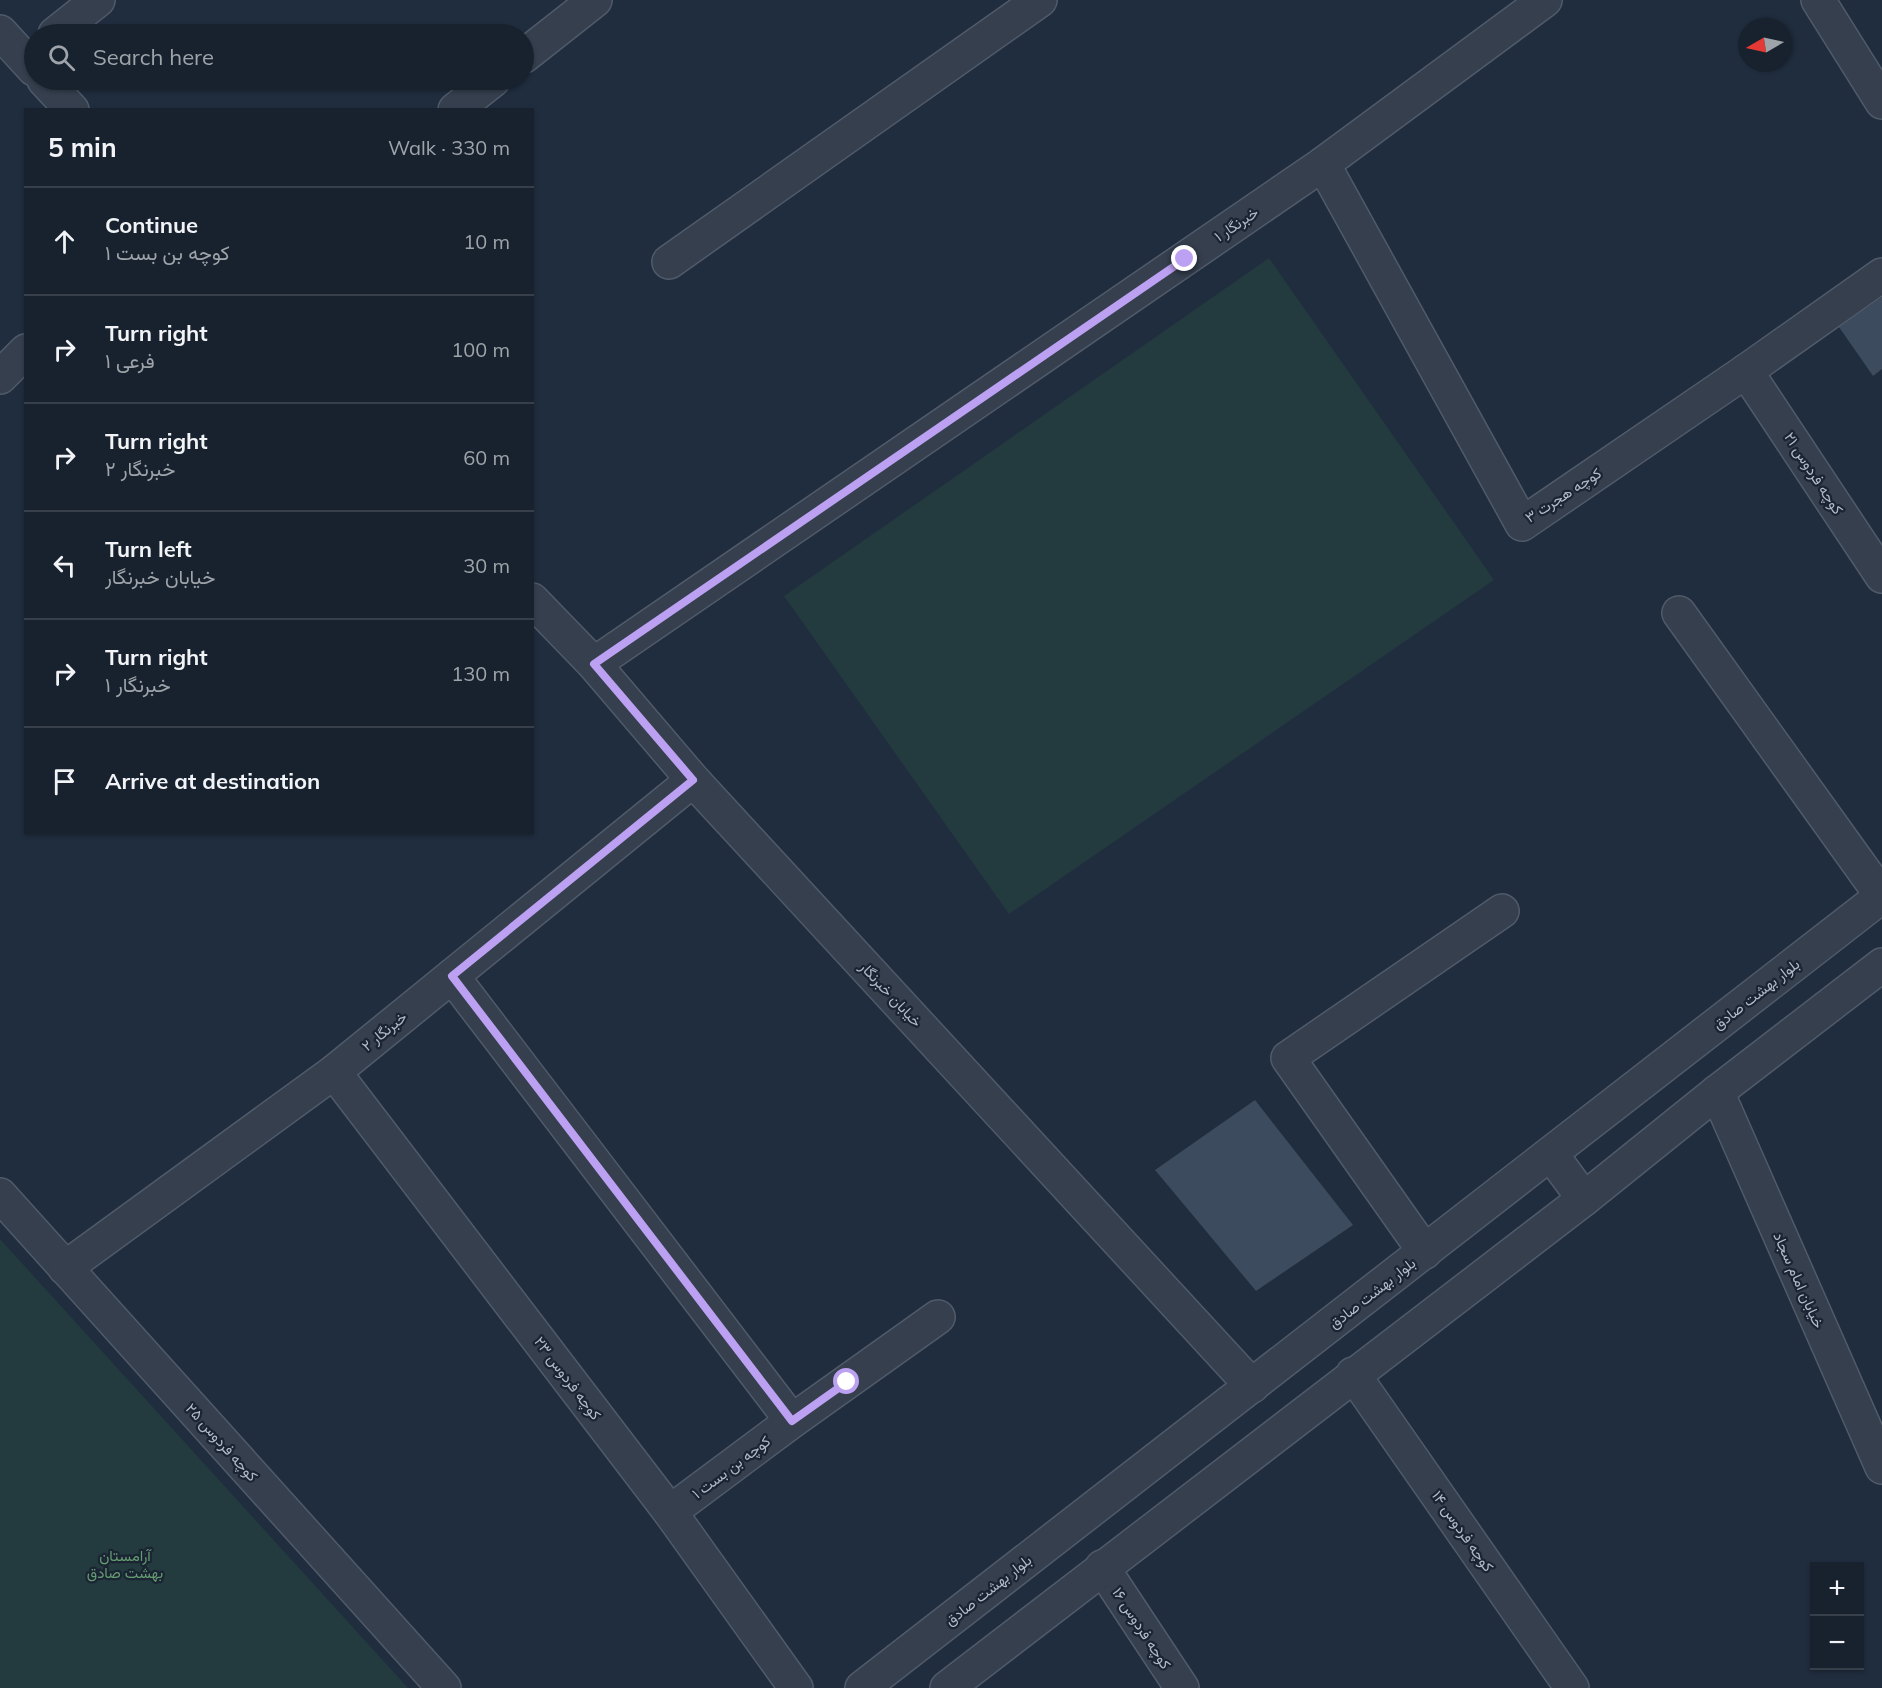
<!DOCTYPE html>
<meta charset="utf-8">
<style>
:root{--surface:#18222e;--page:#252f3a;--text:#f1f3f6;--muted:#9fa4aa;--line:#363f4a}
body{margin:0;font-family:Mulish,Vazirmatn,sans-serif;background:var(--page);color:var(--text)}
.controls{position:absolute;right:18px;bottom:18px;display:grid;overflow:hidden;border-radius:0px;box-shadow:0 2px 4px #0004}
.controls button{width:54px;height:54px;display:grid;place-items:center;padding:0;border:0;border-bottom:2px solid var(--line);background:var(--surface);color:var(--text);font:30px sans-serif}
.compass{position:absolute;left:1738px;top:18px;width:54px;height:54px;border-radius:50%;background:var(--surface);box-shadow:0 2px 4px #0004;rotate:261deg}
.stop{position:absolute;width:18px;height:18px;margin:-14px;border:4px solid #bca0f2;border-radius:50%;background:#fff}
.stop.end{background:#bca0f2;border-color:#fff;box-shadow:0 2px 6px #0008}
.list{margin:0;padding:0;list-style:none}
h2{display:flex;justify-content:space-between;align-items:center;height:78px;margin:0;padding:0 24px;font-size:26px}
h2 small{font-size:20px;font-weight:400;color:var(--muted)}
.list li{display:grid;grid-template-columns:39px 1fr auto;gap:18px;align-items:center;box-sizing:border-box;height:108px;padding:0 24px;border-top:2px solid var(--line)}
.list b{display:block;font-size:22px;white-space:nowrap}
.list p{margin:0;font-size:20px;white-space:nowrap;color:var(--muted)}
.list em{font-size:20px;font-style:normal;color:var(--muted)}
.icon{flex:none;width:33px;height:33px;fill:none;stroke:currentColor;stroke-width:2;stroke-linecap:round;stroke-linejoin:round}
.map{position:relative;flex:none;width:1882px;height:1688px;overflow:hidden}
.search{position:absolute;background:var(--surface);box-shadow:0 2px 4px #0004;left:24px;top:24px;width:510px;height:66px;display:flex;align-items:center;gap:15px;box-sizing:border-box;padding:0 21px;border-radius:33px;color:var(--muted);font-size:22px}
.panel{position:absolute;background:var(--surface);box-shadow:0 2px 4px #0004;left:24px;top:108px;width:510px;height:726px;border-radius:0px}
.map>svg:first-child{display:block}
.green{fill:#233b3f}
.building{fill:#3c4b5d}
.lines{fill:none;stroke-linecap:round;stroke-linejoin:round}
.minor-casing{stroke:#505a69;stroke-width:36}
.minor{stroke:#353f4e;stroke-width:33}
.route{stroke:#bca0f2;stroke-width:8}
.labels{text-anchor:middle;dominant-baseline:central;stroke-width:4.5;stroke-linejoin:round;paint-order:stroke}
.street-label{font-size:15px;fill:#b0bac9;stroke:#1a2433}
.park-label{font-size:15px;fill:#659d72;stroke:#1a2433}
</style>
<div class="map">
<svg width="1882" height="1688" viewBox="0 0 1882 1688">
<rect width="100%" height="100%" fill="#202d3e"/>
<g class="green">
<path d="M1269 258 1494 580 1009 914 784 596Z"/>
<path d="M0 1239 408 1688H0Z"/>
</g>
<g class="building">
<path d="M1882 297V369L1873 376 1839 327Z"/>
<path d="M1255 1100 1353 1225 1256 1291 1155 1170Z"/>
</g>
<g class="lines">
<defs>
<g id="minor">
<path d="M1818 0 1882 102"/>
<path d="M0 32 34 69"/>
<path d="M55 34 98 0"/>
<path d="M524 56 595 0"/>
<path d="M44 80 72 110"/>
<path d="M455 110 493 80"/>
<path d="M1323 164 1522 524 1746 371 1882 275"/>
<path d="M669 262 1040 0"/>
<path d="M1746 371 1882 576"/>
<path d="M0 377 26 351"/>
<path d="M532 600 594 664 693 780 1252 1386"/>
<path d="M1679 613 1882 896"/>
<path d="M594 664 1323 164 1545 0"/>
<path d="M452 976 792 1421"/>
<path d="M334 1072 670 1512 796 1688"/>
<path d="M1717 1092 1882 1467"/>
<path d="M1551 1154 1584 1199"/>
<path d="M0 1195 444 1688"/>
<path d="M1425 1252 1288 1058 1502 911"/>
<path d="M65 1268 334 1072 693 780"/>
<path d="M1353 1374 1572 1688"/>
<path d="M670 1512 792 1421 938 1317"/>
<path d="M1102 1567 1182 1688"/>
<path d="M862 1688 1882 896"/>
<path d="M947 1688 1584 1199 1717 1092 1882 965"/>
</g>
</defs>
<use href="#minor" class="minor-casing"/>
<use href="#minor" class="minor"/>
</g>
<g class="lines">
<path class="route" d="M847 1382 792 1421 452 976 693 780 594 664 1185 259"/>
</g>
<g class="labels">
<g class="street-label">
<text transform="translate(1236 224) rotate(-34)">خبرنگار ۱</text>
<text transform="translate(1814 473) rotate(57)">کوچه فردوس ۲۱</text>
<text transform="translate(1563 495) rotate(-33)">کوچه هجرت ۳</text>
<text transform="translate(891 994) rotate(47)">خیابان خبرنگار</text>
<text transform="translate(1756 994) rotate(-38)">بلوار بهشت صادق</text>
<text transform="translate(384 1031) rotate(-39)">خبرنگار ۲</text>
<text transform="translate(1799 1280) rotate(66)">خیابان امام سجاد</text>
<text transform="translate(1372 1293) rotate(-38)">بلوار بهشت صادق</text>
<text transform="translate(568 1378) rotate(53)">کوچه فردوس ۲۳</text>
<text transform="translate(222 1442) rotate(48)">کوچه فردوس ۲۵</text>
<text transform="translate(731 1467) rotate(-37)">کوچه بن بست ۱</text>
<text transform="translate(1463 1531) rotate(55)">کوچه فردوس ۱۴</text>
<text transform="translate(988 1590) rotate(-38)">بلوار بهشت صادق</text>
<text transform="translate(1142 1628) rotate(57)">کوچه فردوس ۱۶</text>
</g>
<g class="park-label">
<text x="125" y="1555">آرامستان<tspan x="125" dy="17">بهشت صادق</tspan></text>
</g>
</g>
</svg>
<div class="controls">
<button>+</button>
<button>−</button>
</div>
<svg class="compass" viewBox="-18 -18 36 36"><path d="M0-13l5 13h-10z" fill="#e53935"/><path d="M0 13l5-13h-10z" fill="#9fa4aa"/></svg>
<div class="stop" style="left:847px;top:1382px"></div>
<div class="stop end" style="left:1185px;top:259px"></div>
<div class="search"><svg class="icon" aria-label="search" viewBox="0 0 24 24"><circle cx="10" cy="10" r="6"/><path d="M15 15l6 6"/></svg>Search here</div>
<section class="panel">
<h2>5 min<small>Walk · 330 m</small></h2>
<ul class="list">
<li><svg class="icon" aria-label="ahead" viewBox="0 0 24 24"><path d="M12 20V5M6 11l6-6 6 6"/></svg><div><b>Continue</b><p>کوچه بن بست ۱</p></div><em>10 m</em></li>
<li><svg class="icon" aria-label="right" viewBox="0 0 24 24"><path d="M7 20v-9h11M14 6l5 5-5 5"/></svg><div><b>Turn right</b><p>فرعی ۱</p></div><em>100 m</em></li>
<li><svg class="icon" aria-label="right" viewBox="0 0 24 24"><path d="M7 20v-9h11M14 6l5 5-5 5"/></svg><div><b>Turn right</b><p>خبرنگار ۲</p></div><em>60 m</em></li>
<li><svg class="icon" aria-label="left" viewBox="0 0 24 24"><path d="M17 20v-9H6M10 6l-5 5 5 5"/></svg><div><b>Turn left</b><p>خیابان خبرنگار</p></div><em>30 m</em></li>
<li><svg class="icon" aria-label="right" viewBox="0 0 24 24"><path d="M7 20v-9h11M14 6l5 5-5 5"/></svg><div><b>Turn right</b><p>خبرنگار ۱</p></div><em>130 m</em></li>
<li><svg class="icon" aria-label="arrive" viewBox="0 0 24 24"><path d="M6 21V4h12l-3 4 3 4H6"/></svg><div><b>Arrive at destination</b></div></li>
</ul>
</section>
</div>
